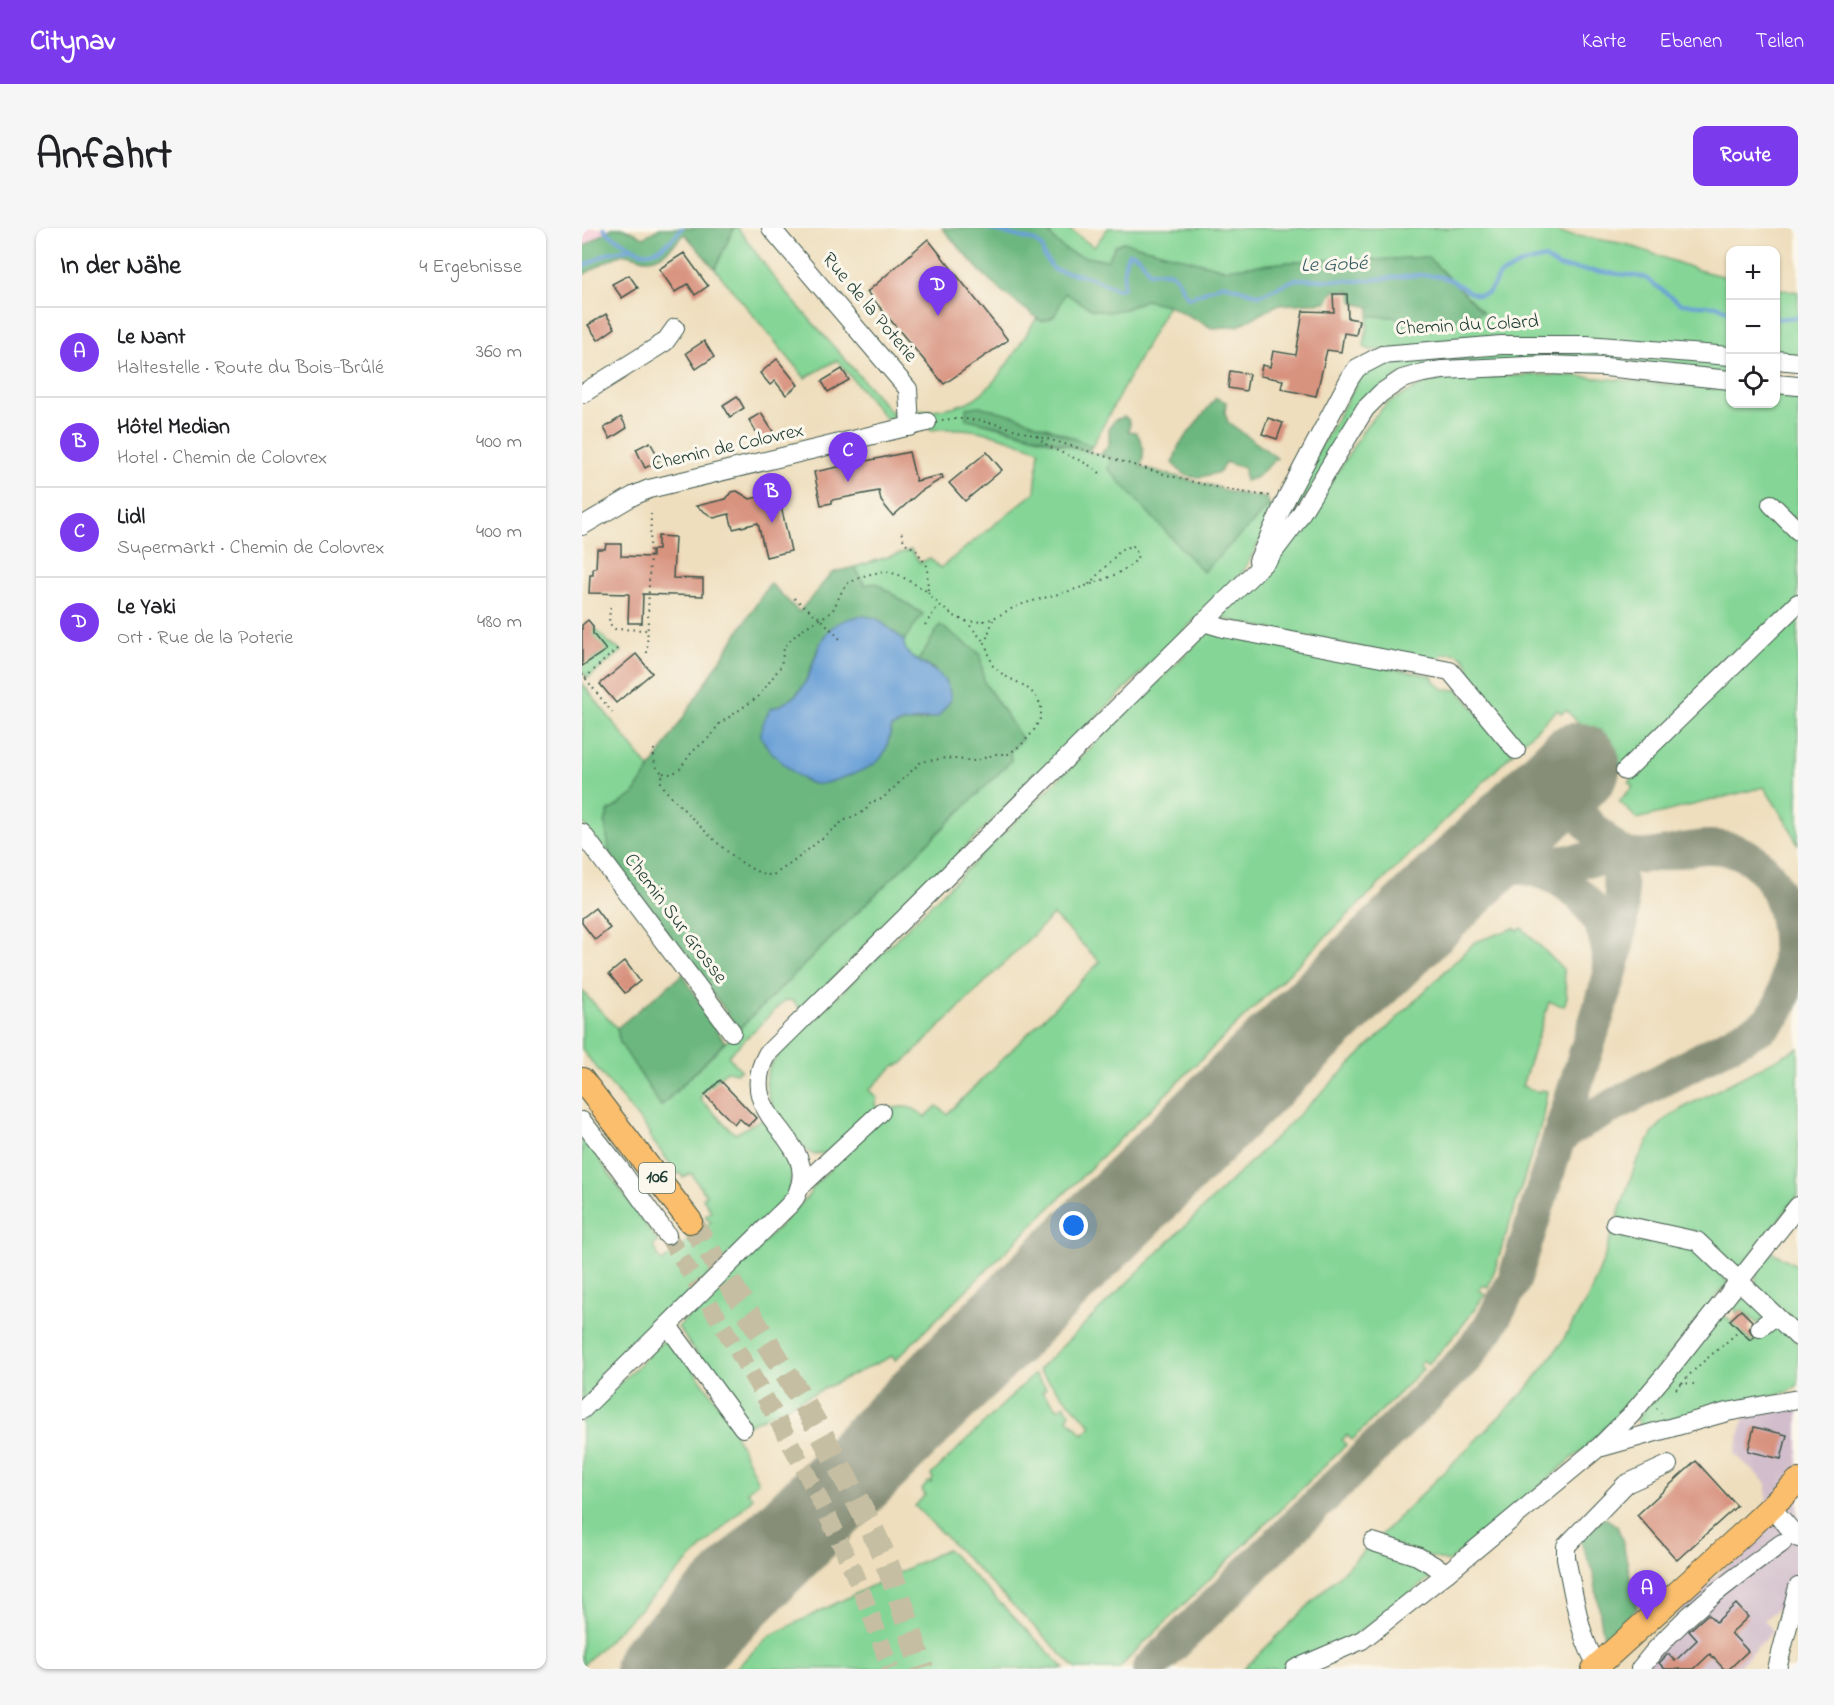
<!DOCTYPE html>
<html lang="de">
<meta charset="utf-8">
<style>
:root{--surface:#fff;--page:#f6f6f6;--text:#202124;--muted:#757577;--line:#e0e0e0;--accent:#7c3aed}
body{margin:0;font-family:"Indie Flower",sans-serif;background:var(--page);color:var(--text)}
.controls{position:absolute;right:18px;top:18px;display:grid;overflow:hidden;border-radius:12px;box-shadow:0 2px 4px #0004}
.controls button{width:54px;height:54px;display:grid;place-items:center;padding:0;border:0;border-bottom:2px solid var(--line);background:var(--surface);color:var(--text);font:30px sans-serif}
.you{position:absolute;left:492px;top:998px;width:21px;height:21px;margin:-15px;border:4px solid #fff;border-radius:50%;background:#1a73e8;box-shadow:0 0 0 9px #1a73e833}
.badge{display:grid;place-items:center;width:39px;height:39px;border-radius:50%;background:var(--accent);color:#fff;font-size:20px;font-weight:700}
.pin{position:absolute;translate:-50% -50px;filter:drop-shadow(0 2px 3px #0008)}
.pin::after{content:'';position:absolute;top:32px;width:21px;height:18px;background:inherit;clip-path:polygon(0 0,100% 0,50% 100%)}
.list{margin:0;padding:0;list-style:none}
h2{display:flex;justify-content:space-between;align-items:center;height:78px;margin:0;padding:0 24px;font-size:26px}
h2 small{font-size:20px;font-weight:400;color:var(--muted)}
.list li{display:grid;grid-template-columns:39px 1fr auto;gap:18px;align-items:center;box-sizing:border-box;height:90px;padding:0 24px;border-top:2px solid var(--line)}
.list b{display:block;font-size:22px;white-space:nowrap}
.list p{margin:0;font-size:20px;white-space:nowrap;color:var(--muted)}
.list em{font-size:20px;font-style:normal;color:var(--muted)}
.icon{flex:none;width:33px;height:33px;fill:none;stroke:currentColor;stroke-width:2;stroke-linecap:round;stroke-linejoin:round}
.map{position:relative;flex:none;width:1216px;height:1441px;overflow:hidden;border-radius:12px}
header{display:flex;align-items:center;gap:36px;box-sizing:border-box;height:84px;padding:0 30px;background:var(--accent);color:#fff}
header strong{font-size:28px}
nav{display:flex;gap:33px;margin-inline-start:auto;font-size:21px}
.intro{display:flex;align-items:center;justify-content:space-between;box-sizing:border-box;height:144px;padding:0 36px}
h1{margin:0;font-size:42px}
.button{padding:15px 27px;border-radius:12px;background:var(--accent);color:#fff;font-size:21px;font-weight:700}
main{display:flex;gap:36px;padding:0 36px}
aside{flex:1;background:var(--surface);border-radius:12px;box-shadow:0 2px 4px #0004}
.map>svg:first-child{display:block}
.built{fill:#f5cfd9}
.industrial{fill:#d1bdcb}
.green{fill:#85d696;stroke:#528a65;stroke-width:1.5}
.forest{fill:#6cb77f;stroke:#467a5a;stroke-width:1.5}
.water{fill:#6ba0d7;stroke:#456e86;stroke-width:1.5}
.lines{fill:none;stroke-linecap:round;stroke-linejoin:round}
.stream{stroke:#6ba0d7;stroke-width:4}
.taxiway{stroke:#868e78;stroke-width:34}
.runway{stroke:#868e78;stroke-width:87}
.building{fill:#d8937f}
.minor-tunnel{stroke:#c5bea2;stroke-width:18;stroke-dasharray:18 9;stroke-linecap:butt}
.major-tunnel{stroke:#c5bea2;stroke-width:24;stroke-dasharray:24 12;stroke-linecap:butt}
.minor-casing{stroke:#3e5549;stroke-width:20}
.major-casing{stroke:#3e5549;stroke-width:26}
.path{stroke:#3e5549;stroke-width:2;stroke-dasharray:1.5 4.5;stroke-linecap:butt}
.minor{stroke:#fff;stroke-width:18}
.major{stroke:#fabe6d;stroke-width:24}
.labels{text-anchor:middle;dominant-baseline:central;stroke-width:6;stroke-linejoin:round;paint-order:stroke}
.shield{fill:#fbf7ec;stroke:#61756b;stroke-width:1.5}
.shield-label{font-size:18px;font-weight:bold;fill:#1f3d34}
.street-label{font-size:20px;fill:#1f3d34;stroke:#fbf7ec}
.water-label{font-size:21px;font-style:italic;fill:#365b65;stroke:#fbf7ec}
</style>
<header>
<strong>Citynav</strong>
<nav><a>Karte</a><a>Ebenen</a><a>Teilen</a></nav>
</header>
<div class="intro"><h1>Anfahrt</h1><a class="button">Route</a></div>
<main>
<aside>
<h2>In der Nähe<small>4 Ergebnisse</small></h2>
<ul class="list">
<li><span class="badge">A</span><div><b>Le Nant</b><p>Haltestelle · Route du Bois-Brûlé</p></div><em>360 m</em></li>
<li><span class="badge">B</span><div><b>Hôtel Median</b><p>Hotel · Chemin de Colovrex</p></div><em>400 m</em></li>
<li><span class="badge">C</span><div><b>Lidl</b><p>Supermarkt · Chemin de Colovrex</p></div><em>400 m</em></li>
<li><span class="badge">D</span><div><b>Le Yaki</b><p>Ort · Rue de la Poterie</p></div><em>480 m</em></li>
</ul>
</aside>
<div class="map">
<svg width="1216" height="1441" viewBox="0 0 1216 1441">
<rect width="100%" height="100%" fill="#fbf7ec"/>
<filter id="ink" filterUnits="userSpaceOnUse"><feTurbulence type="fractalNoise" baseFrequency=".0167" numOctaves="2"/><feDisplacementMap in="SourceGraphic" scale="12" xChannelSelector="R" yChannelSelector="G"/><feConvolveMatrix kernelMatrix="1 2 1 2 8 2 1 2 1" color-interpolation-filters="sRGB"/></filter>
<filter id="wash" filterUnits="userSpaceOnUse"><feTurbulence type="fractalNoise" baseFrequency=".008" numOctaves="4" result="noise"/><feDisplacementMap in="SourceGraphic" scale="24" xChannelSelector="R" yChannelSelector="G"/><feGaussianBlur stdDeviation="1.35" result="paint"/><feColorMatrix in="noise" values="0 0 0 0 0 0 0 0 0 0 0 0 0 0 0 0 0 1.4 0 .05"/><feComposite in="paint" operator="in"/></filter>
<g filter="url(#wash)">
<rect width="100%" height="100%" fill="#eedebd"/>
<path class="built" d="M0 0H30L0 20Z"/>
<path class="industrial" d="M1216 1178V1363L1182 1392 1191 1403 1154 1441H1049L1104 1377 1183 1301 1185 1256 1153 1226 1162 1188Z"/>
<g class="green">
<path d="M152 0H156L196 55 309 184C333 182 361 184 383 175 413 164 437 117 454 91L459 93 472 89 483 65 544 81 563 72 586 77 510 218 465 199 391 192 530 230 621 344 688 277 695 281 661 344 219 782 210 772 202 773 146 828 159 842 154 845 145 843 121 864 118 871 153 906C162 902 174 893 181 891 201 920 217 931 206 968L0 1173V908L19 932 18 933 76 1014 71 1018 80 1034 129 994 123 988 129 983 121 970 124 967 109 945 101 950 98 945 96 946 67 908 69 906 0 822V763L35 800 37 812 79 878 429 533 428 523 440 511 402 454 398 426 359 398 336 433C309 416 327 405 340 385L283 357 273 339 329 322 338 335 348 330 358 340 453 264 457 222C416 207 392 197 348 202L344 186 312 188 304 191 255 132 223 150 133 41Z"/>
<path d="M464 0H485L512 19 526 0H974L977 5 1044 16 1116 42 1148 50V124L789 122 782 119 787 88H803L812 89 819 94 841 97 864 91 888 89 846 29 793 32H727L642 41 541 14 533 18 526 32C497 30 479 26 464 0Z"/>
<path d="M1194 61 1216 64V129L1194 127Z"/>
<path d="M919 120 1148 131V146L1041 135 816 147 703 298 704 279 785 138Z"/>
<path d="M950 147 994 148 1148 162V176H1194V167L1216 169V285L1211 290 1216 311V618L1207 598 1182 559 1055 591 1037 573 1051 559 1047 555 1051 550 984 482 979 485 975 482 937 518 886 453C891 434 880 422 861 426L851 435 636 390 703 322 727 290 784 198 805 175 846 154 863 151Z"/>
<path d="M11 398 28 416 40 423 6 450 0 443V435L11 431 16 427 7 401Z"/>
<path d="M626 404 850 448 852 453 861 461 876 462 931 525 313 1132 310 1128 164 1198 96 1099 196 1000 227 967 232 958 306 881C322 878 331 877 343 889L355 878 365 886 518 734 471 687 320 836 312 838 287 862 295 870 293 876 295 881 248 925 230 926 224 922C206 901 173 868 188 838 190 834 194 830 196 827Z"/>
<path d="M0 455 68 541 52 566 26 584 23 595 28 627 0 595Z"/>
<path d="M932 700 936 703 940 700 981 741 985 769 982 778 967 774 940 858 957 864 959 862 965 863 960 894 913 1041 906 1059 900 1057 897 1062 903 1066C886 1092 868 1115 846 1136L841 1132 837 1137 841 1141 770 1212 765 1207 760 1212 764 1217 536 1441H494L333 1278 343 1267 340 1262 346 1254 349 1255 351 1250 349 1247 452 1146 464 1160 460 1164 477 1181 482 1177 488 1185 485 1190 501 1206 510 1198 456 1142 893 714Z"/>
<path d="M1216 820V967L1158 1041 1112 1002 1108 1006 1035 990 1054 935 1071 905 1082 892 1101 880Z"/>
<path d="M1032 998 1106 1015 1146 1054 1047 1176 1004 1219 866 1334 795 1311 945 1161 978 1117 1006 1070 1022 1031Z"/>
<path d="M1190 1024 1216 1038V1060L1213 1064 1216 1067V1096L1174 1057V1044Z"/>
<path d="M1159 1070 1167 1071 1185 1087 1176 1096 1159 1082 1155 1085 1150 1078 1153 1073Z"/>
<path d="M1139 1086 1149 1092 1170 1114 1181 1102 1196 1095 1216 1114V1157L1206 1164 1065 1199 1058 1197 1055 1191Z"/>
<path d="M82 1112 90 1113 156 1202 152 1204 176 1254 165 1263 171 1270 0 1438V1192Z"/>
<path d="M787 1318 833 1331 849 1349 774 1407 699 1441H662Z"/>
<path d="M365 1321 483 1441H153L187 1408Z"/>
</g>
<g class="forest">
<path d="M30 0H42L62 9 78 0H152L133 41 103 6C93 15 80 32 65 31 57 31 51 25 42 26 28 29 13 41 0 47V20Z"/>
<path d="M360 0H464C479 26 497 30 526 32L533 18 541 14 642 41 727 32H793L846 29 901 84 888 89 864 91 841 97 819 94 812 89 787 88 788 79 772 75 768 63H751L745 74 695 77 656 98 630 100 586 77 563 72 543 81 525 84 509 81 483 65C477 78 475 92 459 93L422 65 398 43Z"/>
<path d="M634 170 644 174 643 185 646 194 695 230 673 250 663 253 662 240 643 234 638 244C618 250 603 255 591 234L597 217Z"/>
<path d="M397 178 435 188 510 218 507 223 418 198 384 191V180Z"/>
<path d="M542 189 546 191 548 197 546 203 554 204C562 216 563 225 559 239L638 260 642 263 684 270 688 277 621 344 526 241 529 230 519 226 527 216V200L533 192Z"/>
<path d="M273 339 282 357 294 355 341 386 322 412 294 390 238 414C226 446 225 470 188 481L182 515 200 534 226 554 305 518 310 499 320 495 344 493 352 441 336 433 358 397 398 426 402 454 440 511 428 523 429 533 157 801 28 627 23 595 26 584 52 566 188 355 217 384 250 345Z"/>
<path d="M101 746 131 798 143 814 79 878 38 815 35 800Z"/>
<path d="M1022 1289 1035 1298 1040 1311 1055 1380 1022 1411 1011 1343 998 1312Z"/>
</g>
<path class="water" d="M282 388 294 390 322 412C320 439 367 433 369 472L356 489 320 495 310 499C306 511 306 524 296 533 288 541 243 558 232 556 219 554 181 520 179 507 178 499 184 488 188 481 253 462 212 393 282 388Z"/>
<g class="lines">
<g class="stream">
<path d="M22 0 27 6 51 20"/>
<path d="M404 0 453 13 460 19 462 28 472 42 504 48 535 61 541 60C543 49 540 36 547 25 558 26 562 36 567 44 573 45 583 43 589 45 598 49 599 64 607 70L641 56 678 67 714 51 776 53 836 47 855 48 869 52 889 65 897 67 906 65 918 47 939 36 963 30 977 39 1062 49 1099 76 1137 78 1148 84"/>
<path d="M0 39 26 25 51 20C70 33 88 15 100 0"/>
<path d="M1194 91 1216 89"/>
</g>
<g class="taxiway">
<path d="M948 637 1050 628"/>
<path d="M866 663C882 653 897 642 916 640 976 633 1027 678 1027 737"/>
<path d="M978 911 986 902 1181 798C1203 781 1205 758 1206 732 1209 678 1189 616 1124 619 1100 620 1069 632 1046 627 1034 624 1025 615 1017 606"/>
<path d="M567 1441 883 1131 907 1099 932 1053 1024 760C1039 710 1053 652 1017 608 1003 591 986 576 971 561"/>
</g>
<path class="runway" d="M76 1441 658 863 995 538"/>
</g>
<g id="blocks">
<g class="building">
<path d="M346 11 426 112 362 156 285 64Z"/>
<path d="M102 25 126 58 113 67 106 56 93 64 77 41Z"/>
<path d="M47 47 56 60 40 70 30 56Z"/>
<path d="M751 66H765L766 90 777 92 774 107 762 105 759 124 745 122 734 168 699 161 701 152 678 148 680 137 688 139 691 123 714 127 721 83 752 84Z"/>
<path d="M24 86 33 100 16 112 6 97Z"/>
<path d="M122 113 132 129 114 141 104 125Z"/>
<path d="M195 131 216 157 204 167 193 153 188 157 178 145Z"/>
<path d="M260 141 267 152 246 164 240 153Z"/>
<path d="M648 143 667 146 664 163 646 160Z"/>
<path d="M155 168 162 180 148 189 141 177Z"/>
<path d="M179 185 192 205 184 210H178L167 192Z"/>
<path d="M39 189 45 200 28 211 22 200Z"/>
<path d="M686 190 701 195 695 211 680 206Z"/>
<path d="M68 214 78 232 63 240 54 221Z"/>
<path d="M327 224 334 253 360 247 361 250 339 263 311 288 299 273 297 263 250 272V275L239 277 232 244Z"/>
<path d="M405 224 420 242 383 273 367 255Z"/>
<path d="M155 263 168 271 196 264 209 323 184 329 176 295 151 301 147 286 132 290 114 278 144 271 149 264Z"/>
<path d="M76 308 93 309 91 350 121 351V368L61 366 60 395H46L47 366 7 365 8 347H11V340H14L15 321H23L24 316H39V328L70 329V322H76Z"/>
<path d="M6 392 11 398V406L24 422 0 438V397Z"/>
<path d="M54 426 70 445 34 475 18 456Z"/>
<path d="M13 680 28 700 13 712 0 695V690Z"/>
<path d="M43 733 58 753 43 765 27 746Z"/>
<path d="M138 852 174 890 166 898 157 890 152 896 123 867Z"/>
<path d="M1159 1082 1170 1093 1167 1101 1172 1109 1168 1112 1148 1092Z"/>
<path d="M1172 1199 1205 1207 1199 1231 1166 1223Z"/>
<path d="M1114 1233 1155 1278 1095 1332 1055 1287Z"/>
<path d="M1154 1376 1166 1389 1149 1405 1166 1423 1147 1441H1142L1128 1426 1112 1441H1083L1077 1435 1086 1426 1093 1433 1115 1412 1107 1403 1126 1386 1134 1394Z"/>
</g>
</g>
</g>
<g filter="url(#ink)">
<use href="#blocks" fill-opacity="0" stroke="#3e5549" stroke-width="1.5"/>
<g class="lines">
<path class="minor-tunnel" d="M85 1007C170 1145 258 1286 308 1441"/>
<path class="major-tunnel" d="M108 993C174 1096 240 1198 293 1308 313 1350 326 1397 340 1441"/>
<defs>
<g id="minor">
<path d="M189 0 326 161 328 199"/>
<path d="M1194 132 1216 134"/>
<path d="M1194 156 1216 158"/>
<path d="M0 166 83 114 93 100"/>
<path d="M1189 276 1216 303"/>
<path d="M0 298 51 268 67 261 345 194"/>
<path d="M676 333 705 269 768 150 775 140 800 127 919 117H1005L1148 128"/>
<path d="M621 394 641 400 868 443 934 522"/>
<path d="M1043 543 1216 375"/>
<path d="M0 605 150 804"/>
<path d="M0 893 38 941 85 1007"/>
<path d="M217 960 299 884"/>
<path d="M1033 995 1115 1013 1216 1109"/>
<path d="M86 1098 161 1200"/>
<path d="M1178 1100 1192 1089"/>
<path d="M0 1182 197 987C203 981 212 974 215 966 241 910 149 891 185 826L687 330 712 297 783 181 799 165 820 151 841 145 860 142 965 137 1023 139 1148 152"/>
<path d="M1020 1219 1145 1184 1216 1171"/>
<path d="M1189 1279 1216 1310"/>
<path d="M791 1314 835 1328 865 1345"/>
<path d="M713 1441 780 1412 865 1345 1017 1219 1048 1188 1086 1143 1216 978"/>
<path d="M1019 1441C998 1418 991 1361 984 1330V1318L1044 1256 1086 1237"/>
<path d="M1058 1441C1096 1390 1149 1352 1200 1315"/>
<path d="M1195 1441 1216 1359"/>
</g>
<g id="major">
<path d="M0 852 108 993"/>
<path d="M1012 1441 1165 1302 1216 1253"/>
</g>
</defs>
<use href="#minor" class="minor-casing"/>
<use href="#major" class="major-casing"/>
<g class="path">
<path d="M360 192C393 187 427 200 458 209 535 230 610 260 689 268"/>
<path d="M455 208C473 228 498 227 519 246"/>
<path d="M346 364C354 375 370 390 385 393 411 397 419 383 441 376 464 368 550 351 556 327L551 318 541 320 506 357"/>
<path d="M212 370 239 391 258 411"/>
<path d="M28 379 27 395 33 401 66 402"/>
<path d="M384 393 403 415"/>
<path d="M343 397 356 378"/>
<path d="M65 425 69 286"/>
<path d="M0 446 33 488"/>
<path d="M3 450 38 418"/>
<path d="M72 521C71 531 72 540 81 545L79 554 84 563C105 584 161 649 191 647L211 634 261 593 283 583 289 574 300 571 339 534 364 530 393 533 414 526H427L440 516 451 504 459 489V477L453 467 443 458 423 448 411 438 403 415 411 392"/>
<path d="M81 545 89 546 97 542 110 524 129 508 136 497 177 468 199 438 202 420 205 415 222 400 250 384 260 363 266 355 284 347 303 343 317 347 346 364 345 338 334 322 322 314 319 303"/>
<path d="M1112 1156 1100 1155C1117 1135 1139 1120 1158 1102"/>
<path d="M1094 1161 1100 1155"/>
<path d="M1075 1180 1079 1185"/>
</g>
<use href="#minor" class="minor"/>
<use href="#major" class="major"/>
</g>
</g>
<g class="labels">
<rect class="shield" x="57" y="935" width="36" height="30" rx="4.5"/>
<g class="shield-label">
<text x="75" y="950">106</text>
</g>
<g class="street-label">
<text transform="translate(287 80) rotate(50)">Rue de la Poterie</text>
<text transform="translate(885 98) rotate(-3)">Chemin du Colard</text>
<text transform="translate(146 220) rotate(-13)">Chemin de Colovrex</text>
<text transform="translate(93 691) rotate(53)">Chemin Sur Grosse</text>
</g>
<g class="water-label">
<text transform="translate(752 37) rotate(-2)">Le Gobé</text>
</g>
</g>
</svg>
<div class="controls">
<button>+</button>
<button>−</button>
<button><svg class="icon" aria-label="locate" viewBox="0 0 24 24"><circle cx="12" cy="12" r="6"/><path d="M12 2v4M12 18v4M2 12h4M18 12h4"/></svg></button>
</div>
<div class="you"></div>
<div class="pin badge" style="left:1065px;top:1392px">A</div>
<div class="pin badge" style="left:190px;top:295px">B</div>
<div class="pin badge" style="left:266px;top:254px">C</div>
<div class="pin badge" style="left:356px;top:88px">D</div>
</div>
</main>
